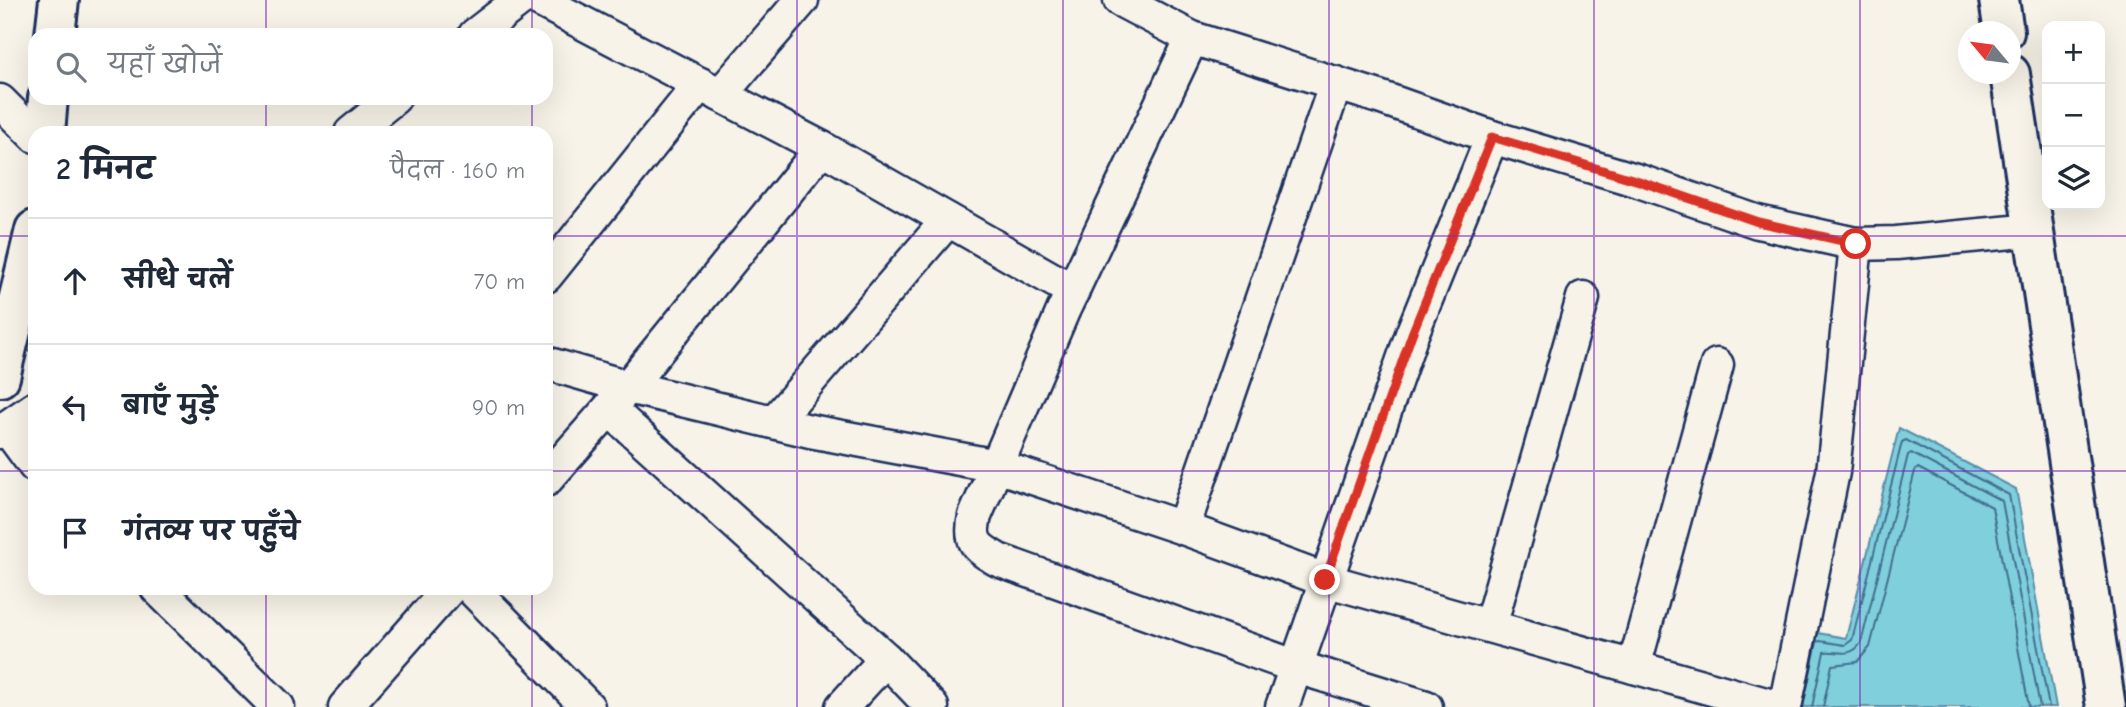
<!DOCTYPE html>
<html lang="hi">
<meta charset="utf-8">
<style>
:root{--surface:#fff;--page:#f2f2f3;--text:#1f2937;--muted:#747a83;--line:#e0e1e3}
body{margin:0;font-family:"Comic Neue","Playpen Sans Deva",sans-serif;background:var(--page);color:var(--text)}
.controls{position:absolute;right:21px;top:21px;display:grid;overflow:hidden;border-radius:14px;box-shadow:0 7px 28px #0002}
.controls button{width:63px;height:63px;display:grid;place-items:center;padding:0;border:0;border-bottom:2px solid var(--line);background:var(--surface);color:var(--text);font:35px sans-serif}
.compass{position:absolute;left:1958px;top:21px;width:63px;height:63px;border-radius:50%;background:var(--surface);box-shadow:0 7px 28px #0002;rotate:299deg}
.stop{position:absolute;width:21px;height:21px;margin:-16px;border:5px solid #d93025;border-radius:50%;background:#fff}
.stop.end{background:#d93025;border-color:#fff;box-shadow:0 2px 7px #0008}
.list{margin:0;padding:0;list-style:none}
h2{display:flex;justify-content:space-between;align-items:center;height:91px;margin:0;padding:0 28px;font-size:30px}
h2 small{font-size:23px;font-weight:400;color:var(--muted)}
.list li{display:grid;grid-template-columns:46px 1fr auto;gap:21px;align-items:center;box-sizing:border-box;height:126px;padding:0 28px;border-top:2px solid var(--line)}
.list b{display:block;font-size:26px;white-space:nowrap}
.list em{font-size:23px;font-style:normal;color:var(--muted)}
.icon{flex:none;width:38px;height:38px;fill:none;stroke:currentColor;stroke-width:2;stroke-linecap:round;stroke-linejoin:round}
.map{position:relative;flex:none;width:2126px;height:707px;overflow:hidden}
.search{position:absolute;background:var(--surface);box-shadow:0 7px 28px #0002;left:28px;top:28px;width:525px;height:77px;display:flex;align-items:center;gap:18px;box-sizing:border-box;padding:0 24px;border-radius:21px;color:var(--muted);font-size:26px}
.panel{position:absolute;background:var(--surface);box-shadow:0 7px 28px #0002;left:28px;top:126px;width:525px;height:469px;border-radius:21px}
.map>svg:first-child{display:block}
.water{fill:#80cfdc;stroke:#588faa;stroke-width:2}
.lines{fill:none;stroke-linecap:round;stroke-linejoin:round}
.shore{stroke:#436f90;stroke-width:2}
.street-casing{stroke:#1b2f5e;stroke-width:37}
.secondary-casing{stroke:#1b2f5e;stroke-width:44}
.street{stroke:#f7f3e8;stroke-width:32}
.secondary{stroke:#f7f3e8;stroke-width:38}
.route{stroke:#d93025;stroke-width:9}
.grid{fill:none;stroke:#7b2cbf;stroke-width:2;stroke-opacity:0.55}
</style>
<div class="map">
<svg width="2126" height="707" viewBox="0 0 2126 707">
<rect width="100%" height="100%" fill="#f7f3e8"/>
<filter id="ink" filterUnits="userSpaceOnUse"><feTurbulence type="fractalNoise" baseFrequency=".0143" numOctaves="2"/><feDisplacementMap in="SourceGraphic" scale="14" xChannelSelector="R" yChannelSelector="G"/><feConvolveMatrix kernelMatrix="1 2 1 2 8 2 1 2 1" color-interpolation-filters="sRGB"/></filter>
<g filter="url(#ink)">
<path class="water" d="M1899 428 2016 489 2056 707H1796L1812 632 1846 638Z"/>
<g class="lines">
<g class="shore">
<path d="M1803 707 1817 642 1820 641 1845 645 1852 640 1902 442 1906 440 2009 495 2049 707"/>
<path d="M1812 707 1824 652C1838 650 1850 659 1861 643L1908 455 1911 453 2002 501 2040 707"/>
<path d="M1823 707 1832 665 1857 662 1870 647 1915 471 1918 468 1992 507 2029 707"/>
</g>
<defs>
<g id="street">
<path d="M539 0 822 148 1073 291"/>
<path d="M1120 0 1192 38 1379 97 1492 137 1639 181 1758 222 1856 244 1896 243 2034 230"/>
<path d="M475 35 520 0"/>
<path d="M1192 38 1063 311 975 516C969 542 976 547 998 560L1297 667 1426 707"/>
<path d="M720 95 802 0"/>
<path d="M0 101 35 136"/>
<path d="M351 133 394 98"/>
<path d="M546 276 700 84"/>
<path d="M546 363 628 387 810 431 997 466 1183 528 1325 580 1776 707"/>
<path d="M609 409 886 659 932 707"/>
<path d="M774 422 948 220"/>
<path d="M7 428 35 466"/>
<path d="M0 432 35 408"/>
<path d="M546 480 628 387 822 148"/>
<path d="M1183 528 1336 83"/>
<path d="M157 588 278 707"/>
<path d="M471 588 588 707"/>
<path d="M1490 626 1583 298"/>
<path d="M1634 667 1717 365"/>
<path d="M345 707 450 588"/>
<path d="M842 707 886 659"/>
<path d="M1282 707 1412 334 1492 137"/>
<path d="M1785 707 1833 472 1856 244"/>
</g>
<g id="secondary">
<path d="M1999 0 2004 32"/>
<path d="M55 35 59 0"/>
<path d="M2010 74 2106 707"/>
<path d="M45 133 48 98"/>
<path d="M0 377 35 230"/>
</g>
</defs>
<use href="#street" class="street-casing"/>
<use href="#secondary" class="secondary-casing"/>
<use href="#street" class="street"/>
<use href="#secondary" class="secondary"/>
</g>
</g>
<g class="lines" filter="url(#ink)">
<path class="route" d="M1325 580 1412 334 1492 137 1639 181 1758 222 1856 244"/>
</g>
<path class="grid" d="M266 0V35M532 0V35M797 0V707M1063 0V707M1329 0V707M1594 0V707M1860 0V707M266 98V133M532 98V133M0 236H35M546 236H2126M0 471H35M546 471H2126M266 588V707M532 588V707"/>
</svg>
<div class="controls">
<button>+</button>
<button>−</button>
<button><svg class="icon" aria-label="layers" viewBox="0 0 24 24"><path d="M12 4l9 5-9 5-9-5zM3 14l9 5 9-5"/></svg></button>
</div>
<svg class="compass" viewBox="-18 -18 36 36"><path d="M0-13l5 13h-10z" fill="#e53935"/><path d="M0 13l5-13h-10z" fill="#747a83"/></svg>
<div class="stop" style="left:1856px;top:244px"></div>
<div class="stop end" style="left:1325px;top:580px"></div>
<div class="search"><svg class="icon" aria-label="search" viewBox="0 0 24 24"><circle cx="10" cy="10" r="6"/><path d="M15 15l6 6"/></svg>यहाँ खोजें</div>
<section class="panel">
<h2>2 मिनट<small>पैदल · 160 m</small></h2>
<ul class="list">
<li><svg class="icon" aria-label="ahead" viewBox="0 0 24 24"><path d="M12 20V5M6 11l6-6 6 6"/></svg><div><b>सीधे चलें</b></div><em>70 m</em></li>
<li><svg class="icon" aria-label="left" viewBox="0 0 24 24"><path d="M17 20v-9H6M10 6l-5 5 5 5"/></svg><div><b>बाएँ मुड़ें</b></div><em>90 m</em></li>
<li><svg class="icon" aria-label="arrive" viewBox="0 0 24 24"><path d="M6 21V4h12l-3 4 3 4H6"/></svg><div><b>गंतव्य पर पहुँचे</b></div></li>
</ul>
</section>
</div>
